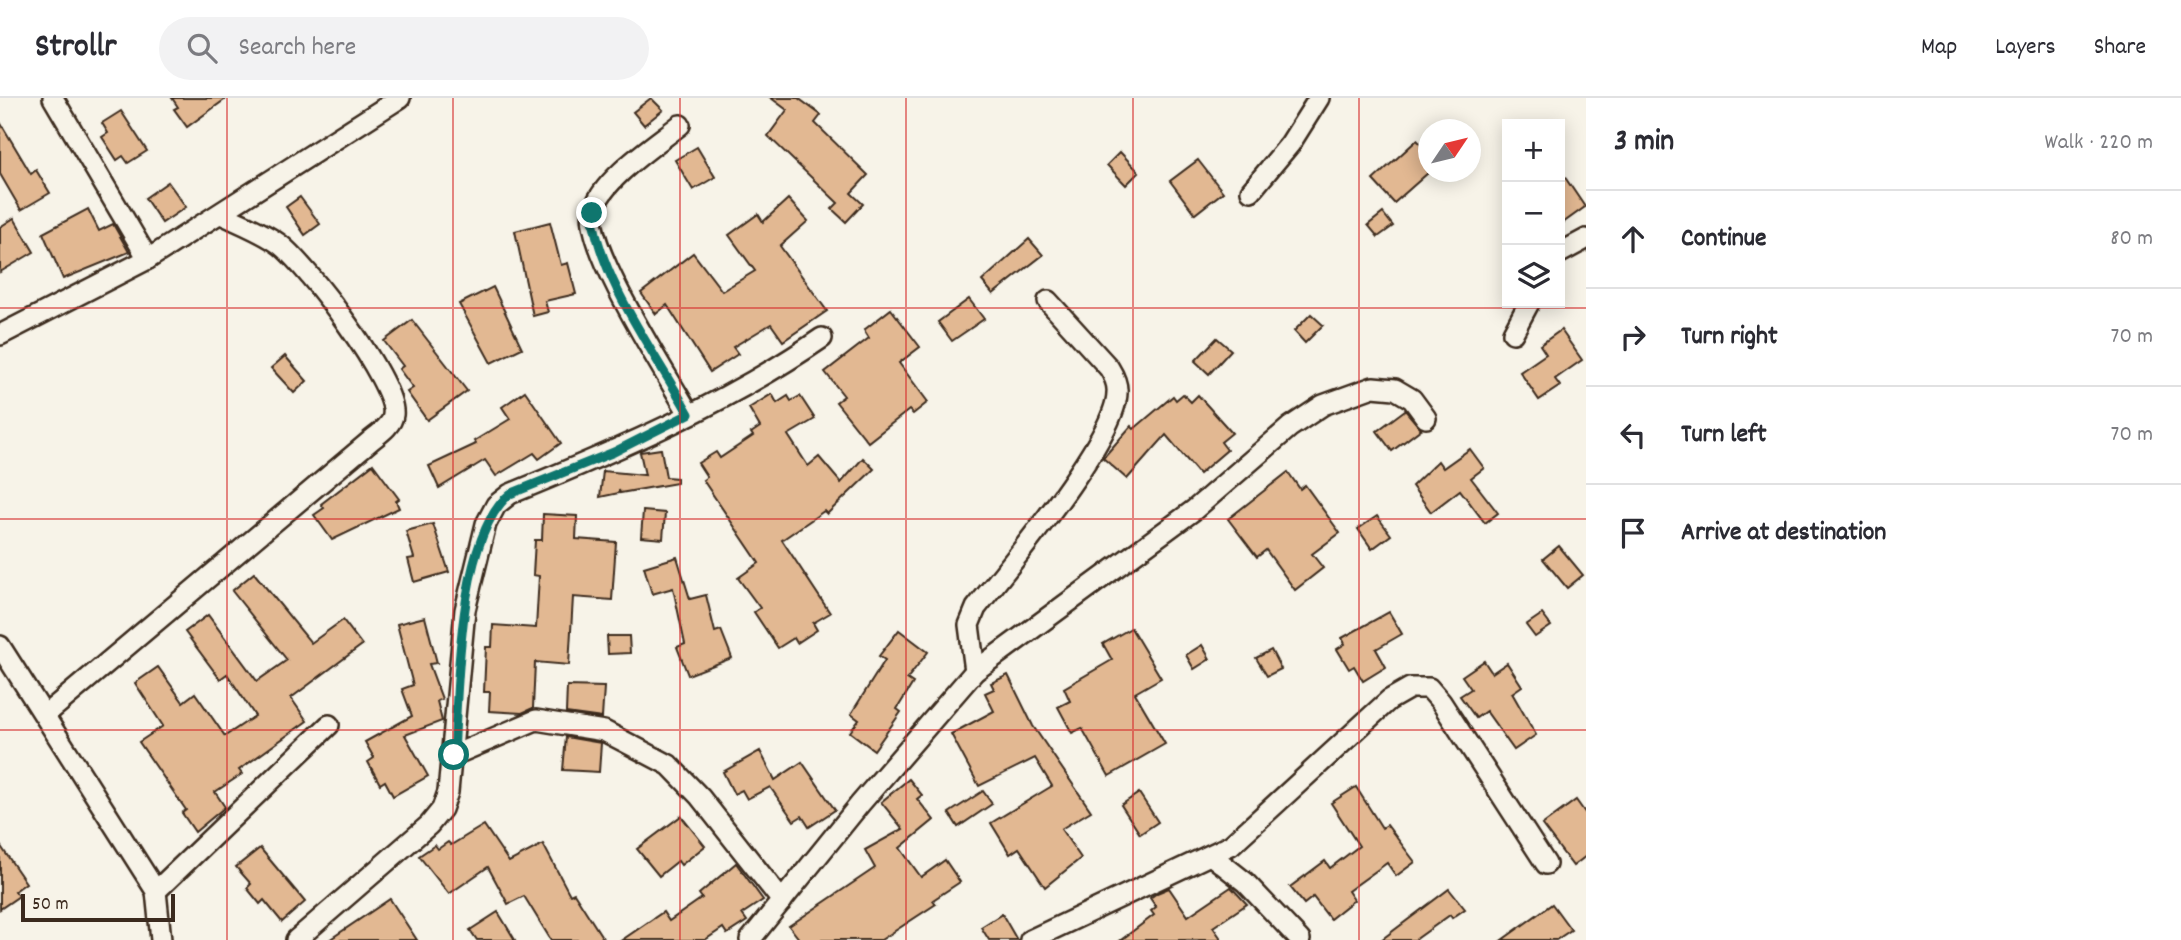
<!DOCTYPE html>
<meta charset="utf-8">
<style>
:root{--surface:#fff;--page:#f2f2f3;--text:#2b2b33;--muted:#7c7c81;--line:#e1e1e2}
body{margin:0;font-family:Dekko,sans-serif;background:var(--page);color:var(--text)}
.controls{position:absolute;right:21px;top:21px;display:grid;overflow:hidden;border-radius:0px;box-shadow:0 4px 18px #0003}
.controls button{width:63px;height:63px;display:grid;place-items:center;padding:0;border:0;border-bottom:2px solid var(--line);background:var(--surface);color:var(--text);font:35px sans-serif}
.compass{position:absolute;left:1418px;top:21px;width:63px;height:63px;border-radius:50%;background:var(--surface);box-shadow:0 4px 18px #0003;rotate:55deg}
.scale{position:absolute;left:21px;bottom:18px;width:154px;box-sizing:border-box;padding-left:7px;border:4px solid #3b2a1e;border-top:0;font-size:19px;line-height:24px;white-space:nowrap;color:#3b2a1e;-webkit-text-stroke:5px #f7f3e8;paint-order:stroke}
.stop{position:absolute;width:21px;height:21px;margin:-16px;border:5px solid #0f766e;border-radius:50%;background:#fff}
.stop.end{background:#0f766e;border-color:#fff;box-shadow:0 2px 7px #0008}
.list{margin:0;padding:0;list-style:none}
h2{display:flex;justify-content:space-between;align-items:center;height:91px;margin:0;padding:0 28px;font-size:30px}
h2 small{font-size:23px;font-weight:400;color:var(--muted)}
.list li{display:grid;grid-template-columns:46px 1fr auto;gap:21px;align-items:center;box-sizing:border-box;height:98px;padding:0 28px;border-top:2px solid var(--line)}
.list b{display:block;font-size:26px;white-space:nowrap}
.list em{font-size:23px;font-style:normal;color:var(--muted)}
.icon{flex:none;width:38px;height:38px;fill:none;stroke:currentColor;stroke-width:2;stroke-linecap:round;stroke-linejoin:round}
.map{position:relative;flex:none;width:1586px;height:842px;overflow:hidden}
header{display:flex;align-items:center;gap:42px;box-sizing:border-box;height:98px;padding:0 35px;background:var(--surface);border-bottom:2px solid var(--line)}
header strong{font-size:33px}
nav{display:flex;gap:38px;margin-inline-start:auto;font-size:24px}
.search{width:490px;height:63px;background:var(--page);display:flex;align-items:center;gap:18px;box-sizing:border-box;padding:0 24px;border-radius:38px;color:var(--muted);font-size:26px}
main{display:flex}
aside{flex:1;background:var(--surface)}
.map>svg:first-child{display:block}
.building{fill:#e2b892;stroke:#3b2a1e;stroke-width:2}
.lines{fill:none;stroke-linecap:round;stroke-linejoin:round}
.minor-casing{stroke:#3b2a1e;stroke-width:24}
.minor{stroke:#f7f3e8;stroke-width:19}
.route{stroke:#0f766e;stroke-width:9}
.grid{fill:none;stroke:#d62828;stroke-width:2;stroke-opacity:0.55}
</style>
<header>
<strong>Strollr</strong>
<div class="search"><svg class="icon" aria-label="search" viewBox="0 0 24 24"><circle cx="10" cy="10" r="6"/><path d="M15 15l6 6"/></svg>Search here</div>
<nav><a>Map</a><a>Layers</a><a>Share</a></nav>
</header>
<main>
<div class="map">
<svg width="1586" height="842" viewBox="0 0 1586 842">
<rect width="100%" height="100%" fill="#f7f3e8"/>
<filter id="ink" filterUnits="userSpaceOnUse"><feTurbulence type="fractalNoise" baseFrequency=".0143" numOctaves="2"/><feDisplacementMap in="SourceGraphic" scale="14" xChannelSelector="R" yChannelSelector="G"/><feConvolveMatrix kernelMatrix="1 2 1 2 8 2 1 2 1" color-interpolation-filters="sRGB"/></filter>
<g filter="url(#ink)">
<g class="building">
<path d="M172 0H227L187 29 174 11 178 9Z"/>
<path d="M651 0 663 12 644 27 633 14Z"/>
<path d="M771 0H798L821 17 815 25 868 77 851 95 863 106 846 124 832 111 838 105 768 38 787 12Z"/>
<path d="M121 13 147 53 128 65 123 58 117 62 102 39 108 35 102 25Z"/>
<path d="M0 24 31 76 36 72 50 95 21 112 0 76Z"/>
<path d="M1417 42 1429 54V74L1394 105 1373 82Z"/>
<path d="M697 49 715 79 693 92 675 62Z"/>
<path d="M1120 54 1139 74 1126 87 1107 67Z"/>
<path d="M1198 62 1223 94 1195 116 1170 83Z"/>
<path d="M1560 72 1585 109 1560 127Z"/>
<path d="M168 84 186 109 162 125 145 100Z"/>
<path d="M300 99 320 126 305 137 286 109Z"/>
<path d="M788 101 808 123 780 148 827 213 783 243 771 226 733 249 738 256 710 274 667 207 656 216 641 195 693 155 722 193 755 173 729 137 758 116 763 124Z"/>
<path d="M88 111 99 133 113 126 129 154 63 181 43 135Z"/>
<path d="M1383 115 1393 128 1378 139 1368 127Z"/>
<path d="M14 120 34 154 0 174V129Z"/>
<path d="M550 124 561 167 568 165 576 196 545 203 548 214 533 218 515 133Z"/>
<path d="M1029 141 1043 157 993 196 982 183Z"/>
<path d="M493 189 522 250 491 265 459 206Z"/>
<path d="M969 201 984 221 952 243 938 224Z"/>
<path d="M891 211 920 249 899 265 928 304 913 316 909 312 868 344 836 304 844 298 825 274 869 240 864 232Z"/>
<path d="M1311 216 1323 227 1305 245 1294 233Z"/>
<path d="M412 222 467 293 427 322 407 294 413 290 399 271 403 268 384 243Z"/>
<path d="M1561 232 1582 262 1555 281 1560 288 1539 302 1520 274 1546 256 1540 247Z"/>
<path d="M1217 240 1231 252 1209 276 1195 263Z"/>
<path d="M285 258 307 283 294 295 271 270Z"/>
<path d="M525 293 561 345 539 361 534 355 496 378 485 362 439 390 429 368 476 346 474 343 510 321 502 309Z"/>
<path d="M772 296 777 305 788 298 791 303 800 298 815 321 788 337 808 368 819 359 841 385 863 360 874 371 827 416 824 413 782 442 830 515 813 525 817 532 797 545 794 540 778 550 754 514 760 510 738 480 759 465 703 382 707 379 698 365 716 354 720 360 753 338 751 335 760 329 749 310Z"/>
<path d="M1183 296 1191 304 1198 297 1232 335 1221 344 1227 352 1199 376 1166 337 1127 381 1103 360 1131 328 1134 331 1173 298 1176 302Z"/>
<path d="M1405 312 1421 331 1392 353 1377 333Z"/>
<path d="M661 351 666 379 677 380V385L620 395 619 392V395L600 399 603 373 645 377 640 354Z"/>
<path d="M1470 351 1484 370 1471 380 1498 415 1485 425 1460 392 1431 414 1412 388 1438 363 1443 370Z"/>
<path d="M373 366 399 401 396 403 399 410 332 442 314 417 324 410 321 406Z"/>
<path d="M1288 374 1300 391 1305 387 1340 435 1312 456 1323 470 1295 492 1266 452 1257 459 1228 421Z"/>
<path d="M643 413 665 415 663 441 641 439Z"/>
<path d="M543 416 577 418 576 441 616 444 612 502 573 499 569 567 535 564 533 610 522 615 489 613 490 594H484L486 549H492L493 527 536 530 539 478 533 477 535 442H542Z"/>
<path d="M1377 418 1391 437 1372 451 1358 431Z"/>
<path d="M433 426 449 474 414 484 408 461 414 460 406 433Z"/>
<path d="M1559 448 1583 477 1567 490 1543 461Z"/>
<path d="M677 459 690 501 706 497 715 534 721 532 732 560 688 577 677 549 685 546 673 490 652 496 644 469Z"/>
<path d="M254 475 311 545 343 522 362 547 291 600 307 623 239 672 242 676 215 694 225 709 195 734 182 715 186 712 139 644 163 628 135 585 158 569 183 604 195 595 225 638 255 618 227 576 220 581 185 534 208 517 257 583 287 562 232 493Z"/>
<path d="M1389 514 1402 536 1376 551 1386 569 1363 583 1354 568 1349 571 1337 551 1345 546 1342 540Z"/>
<path d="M1542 516 1551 528 1535 539 1526 527Z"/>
<path d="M425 519 437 565 429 566 442 601 437 603 442 623 405 637 428 678 393 698 385 683 380 686 368 664 374 660 365 644 412 618 402 591 413 587 397 526Z"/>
<path d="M1131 530 1161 580 1135 595 1165 646 1109 678 1082 630 1072 635 1058 609 1070 603 1064 590 1112 562 1103 546Z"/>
<path d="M899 532 928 554 907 581 913 585 897 611 901 614 874 652 850 634 859 622 851 616 885 562 879 558Z"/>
<path d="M607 538H629L630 555 608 556Z"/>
<path d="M1202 547 1210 561 1194 571 1186 557Z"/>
<path d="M1271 552 1281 571 1267 578 1256 560Z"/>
<path d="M1484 563 1492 575 1507 565 1522 588 1512 595 1536 637 1514 652 1486 613 1476 620 1460 598 1471 591 1462 578Z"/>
<path d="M1008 577 1033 628 1091 713 1061 731 1081 760 1045 789 1019 750 1010 756 991 725 1052 688 1035 660 979 688 951 636 994 613 985 595 994 591 991 585Z"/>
<path d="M567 588 604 589 602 620 566 615Z"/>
<path d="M566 639 601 645 599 674 563 672Z"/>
<path d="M760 653 775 682 802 664 835 712 809 729 802 718 794 723 770 689 747 701 742 692 734 696 723 674Z"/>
<path d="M909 681 922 697 917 701 934 722 900 750 921 779 945 762 960 784 933 802 936 806 881 842H800L789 828 875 770 865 752 903 731 881 704Z"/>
<path d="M1356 689 1382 730 1387 727 1415 764 1396 778 1387 765 1348 793 1354 802 1330 821 1313 799 1304 806 1290 789 1325 763 1330 770 1359 748 1331 705Z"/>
<path d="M983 693 992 706 958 729 949 715Z"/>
<path d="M1139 695 1158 724 1140 736 1121 707Z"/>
<path d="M1576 702 1586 716V758L1573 768 1542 727Z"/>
<path d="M681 718 705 748 681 767 678 763 659 778 637 751Z"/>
<path d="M484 727 509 764 543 746 570 797 574 795 604 842H551L524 798 508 806 488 769 449 796 419 758 435 747 438 751 448 744 451 747Z"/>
<path d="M0 747 26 785 15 793 19 798 0 811Z"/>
<path d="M260 750 305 804 282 824 264 802 260 806 247 790 251 786 236 769Z"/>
<path d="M736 765 763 802 742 816 747 823 727 836 723 830 705 842H622L663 814 669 823 702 800 699 796Z"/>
<path d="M1231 789 1247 806 1213 829 1222 842H1121L1154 817 1151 813 1156 809 1150 800 1157 795 1169 790 1188 818Z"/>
<path d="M1449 791 1465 811 1452 820 1450 817 1415 842H1381Z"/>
<path d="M390 801 417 842H329Z"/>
<path d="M1552 806 1571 832 1556 842H1502Z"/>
<path d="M498 814 515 842H477L470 832Z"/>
<path d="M1002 816 1017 842H989L981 829Z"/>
</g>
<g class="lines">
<defs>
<g id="minor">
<path d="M53 0 148 161"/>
<path d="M680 27C655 47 602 81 593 113 583 147 669 280 689 316"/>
<path d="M1251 93 1290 46 1319 0"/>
<path d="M1560 155 1586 141"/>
<path d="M1513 235 1529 205"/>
<path d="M0 237 148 161 400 0"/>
<path d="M0 548 156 793 161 842"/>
<path d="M975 573 969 527 976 510C1008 469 1116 341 1117 295 1118 286 1114 278 1109 270L1048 203"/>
<path d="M45 617 369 344C377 337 392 328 393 317 398 286 305 164 278 145 261 133 240 125 221 116"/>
<path d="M454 657 536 622 604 633 669 667 700 699 782 803"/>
<path d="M1212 758 1245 784 1300 842"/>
<path d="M156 793 329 627"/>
<path d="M296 842 429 727 442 711 448 694 465 512 486 426 496 407 510 396C618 352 726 306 822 240"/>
<path d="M750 842 860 706 975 573 1194 412 1290 329 1323 307 1373 289 1395 291 1412 301 1426 320"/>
<path d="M1030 842 1231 747 1389 602 1410 590H1429L1441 604 1546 766"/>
</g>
</defs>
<use href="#minor" class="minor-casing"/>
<use href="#minor" class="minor"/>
</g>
</g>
<g class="lines" filter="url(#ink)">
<path class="route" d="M454 657C458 591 458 438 510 396L614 354 689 316C656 257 600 181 592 115"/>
</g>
<path class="grid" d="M227 0V842M453 0V842M680 0V842M906 0V842M1133 0V842M1359 0V842M0 210H1586M0 421H1586M0 632H1586"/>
</svg>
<div class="controls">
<button>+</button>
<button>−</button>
<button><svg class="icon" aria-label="layers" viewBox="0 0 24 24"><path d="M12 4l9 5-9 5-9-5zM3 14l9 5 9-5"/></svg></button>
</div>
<svg class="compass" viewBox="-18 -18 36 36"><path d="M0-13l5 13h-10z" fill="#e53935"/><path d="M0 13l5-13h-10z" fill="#7c7c81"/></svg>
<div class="scale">50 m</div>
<div class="stop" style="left:454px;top:657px"></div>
<div class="stop end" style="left:592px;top:115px"></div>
</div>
<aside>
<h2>3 min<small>Walk · 220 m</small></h2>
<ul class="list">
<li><svg class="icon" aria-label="ahead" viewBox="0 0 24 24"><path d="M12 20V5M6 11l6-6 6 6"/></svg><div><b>Continue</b></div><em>80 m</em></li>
<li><svg class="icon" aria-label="right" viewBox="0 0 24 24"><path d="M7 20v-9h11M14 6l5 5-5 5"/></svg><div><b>Turn right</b></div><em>70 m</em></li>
<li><svg class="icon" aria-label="left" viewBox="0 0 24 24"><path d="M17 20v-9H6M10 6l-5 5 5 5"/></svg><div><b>Turn left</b></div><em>70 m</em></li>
<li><svg class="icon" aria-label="arrive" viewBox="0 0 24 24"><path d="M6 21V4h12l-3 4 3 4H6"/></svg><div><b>Arrive at destination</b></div></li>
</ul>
</aside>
</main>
